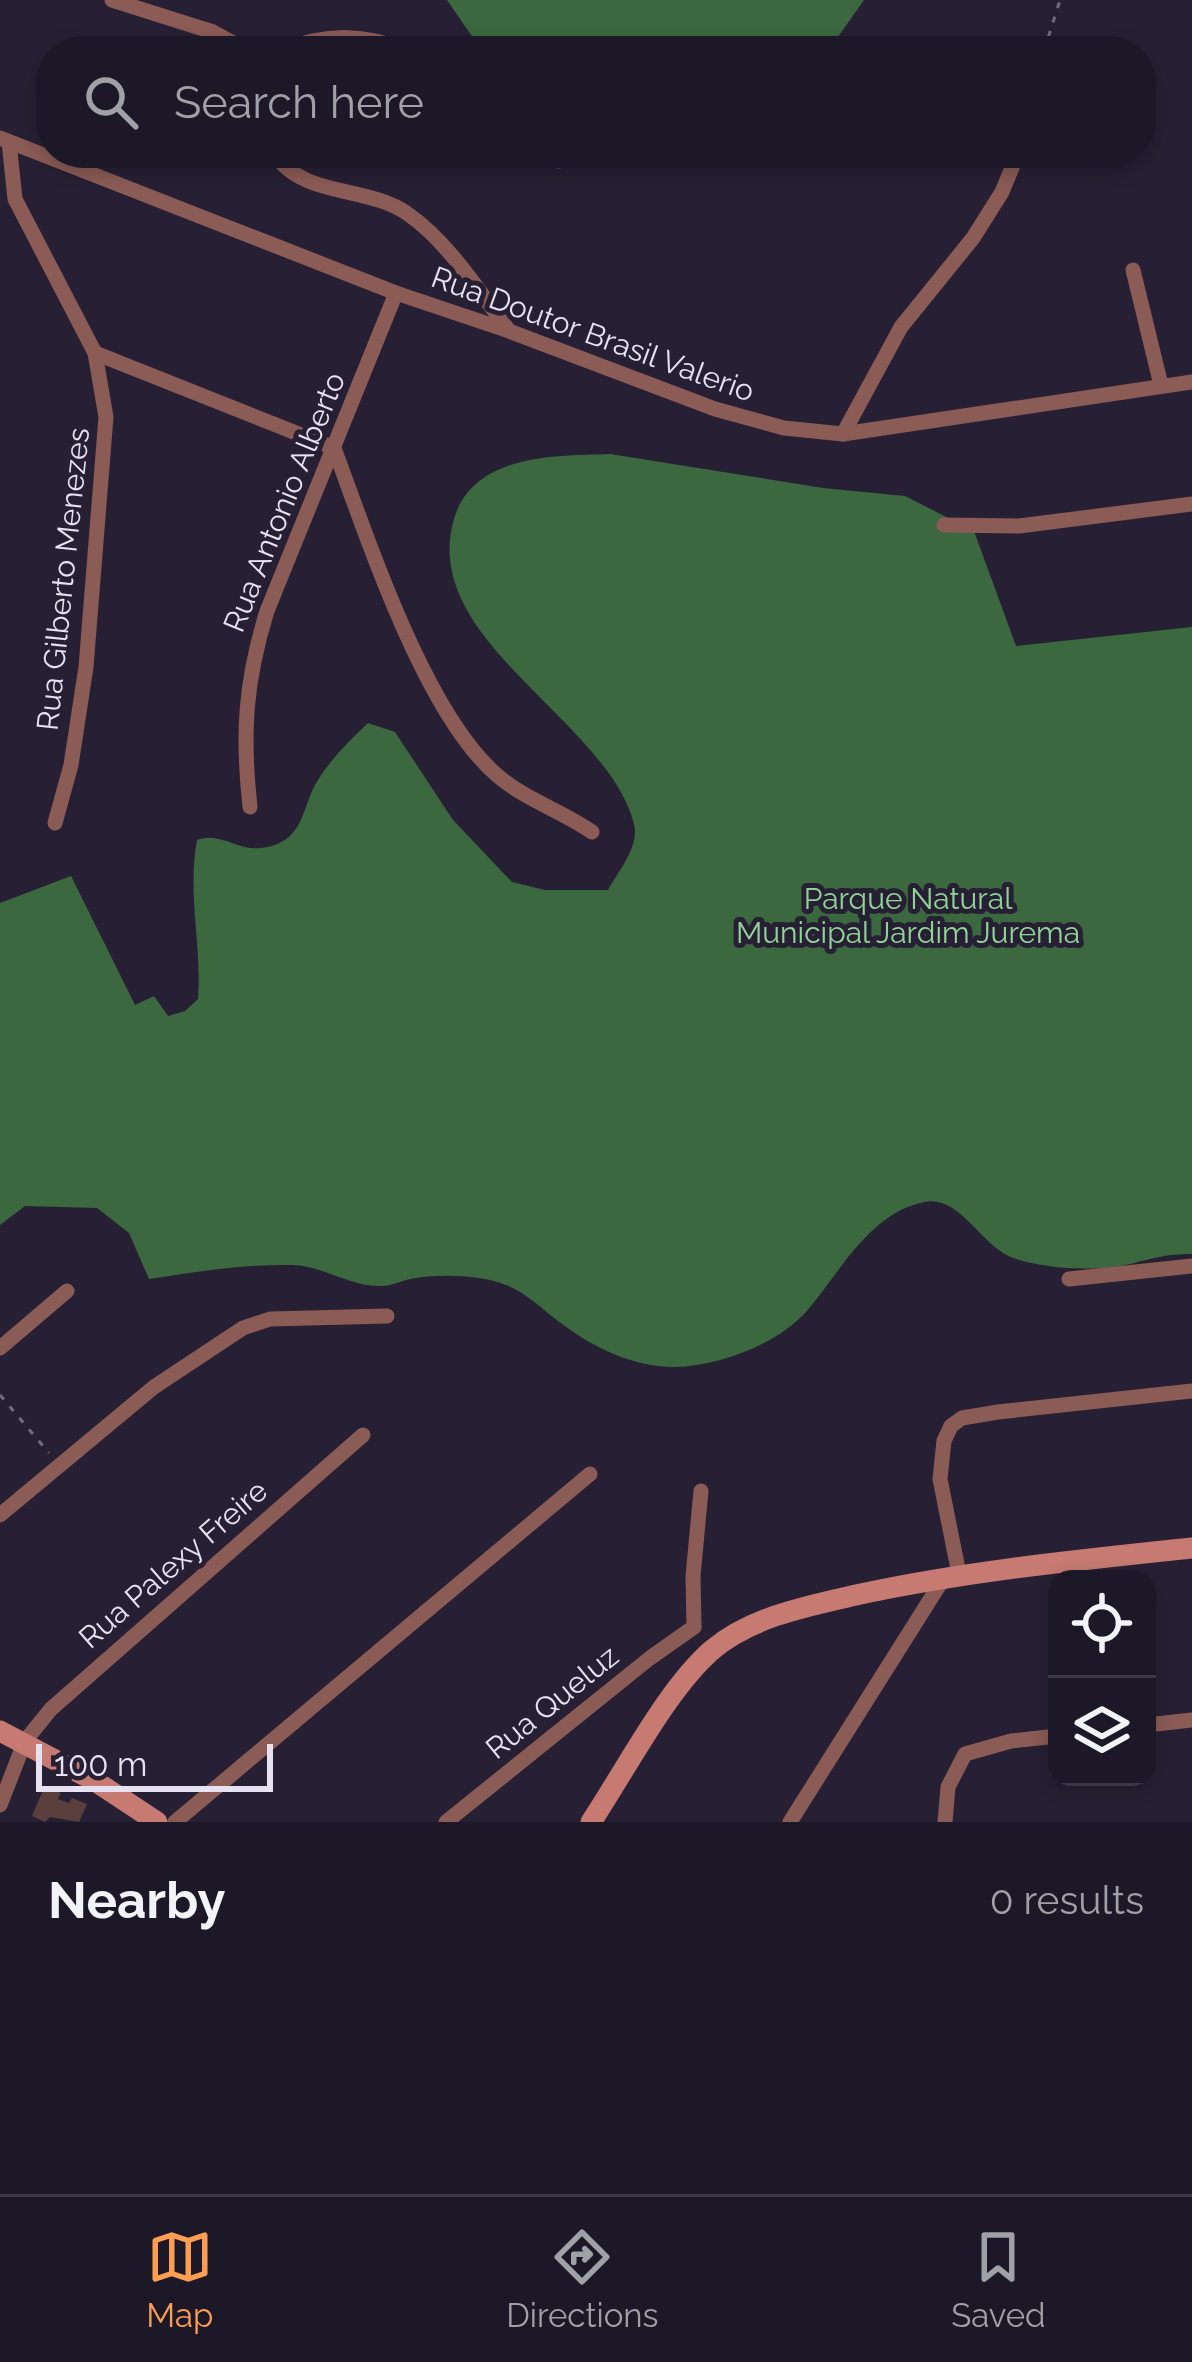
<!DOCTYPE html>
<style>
:root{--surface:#1d1827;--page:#2a2533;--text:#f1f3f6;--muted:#a0a0a7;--line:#3b3744;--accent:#fc9d54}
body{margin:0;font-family:Raleway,sans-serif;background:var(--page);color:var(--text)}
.controls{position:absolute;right:36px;bottom:36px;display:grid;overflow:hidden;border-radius:24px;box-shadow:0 6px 18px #0003}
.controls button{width:108px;height:108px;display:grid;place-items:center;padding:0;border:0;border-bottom:3px solid var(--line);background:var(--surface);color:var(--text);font:60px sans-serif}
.scale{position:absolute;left:36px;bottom:30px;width:237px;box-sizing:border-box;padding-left:12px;border:6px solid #e7e2f1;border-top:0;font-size:33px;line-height:42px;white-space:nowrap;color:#e7e2f1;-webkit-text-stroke:9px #272034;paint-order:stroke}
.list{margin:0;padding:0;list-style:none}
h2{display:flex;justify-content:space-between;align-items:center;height:156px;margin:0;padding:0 48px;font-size:51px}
h2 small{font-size:39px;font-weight:400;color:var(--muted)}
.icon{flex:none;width:66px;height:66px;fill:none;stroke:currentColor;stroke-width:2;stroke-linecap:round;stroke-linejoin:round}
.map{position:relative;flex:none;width:1192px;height:1822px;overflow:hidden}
.search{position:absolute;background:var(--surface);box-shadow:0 6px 18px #0003;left:36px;right:36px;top:36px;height:132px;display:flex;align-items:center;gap:30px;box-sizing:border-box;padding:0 42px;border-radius:48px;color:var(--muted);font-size:45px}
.sheet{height:372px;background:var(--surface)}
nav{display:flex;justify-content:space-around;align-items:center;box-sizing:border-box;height:168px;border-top:3px solid var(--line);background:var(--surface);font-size:33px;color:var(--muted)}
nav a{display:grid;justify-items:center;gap:6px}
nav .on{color:var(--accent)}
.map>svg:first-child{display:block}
.forest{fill:#3b683f}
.building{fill:#5b3f3d}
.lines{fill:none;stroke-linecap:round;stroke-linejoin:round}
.path{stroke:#726c7e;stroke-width:3;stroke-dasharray:6 9;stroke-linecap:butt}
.street{stroke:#8b5b56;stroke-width:15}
.secondary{stroke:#c67a71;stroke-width:21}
.labels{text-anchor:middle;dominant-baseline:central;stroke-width:10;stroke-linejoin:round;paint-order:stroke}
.street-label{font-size:30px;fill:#e7e2f1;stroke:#272034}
.park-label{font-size:30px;fill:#90d495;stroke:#272034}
</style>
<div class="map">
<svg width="1192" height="1822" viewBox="0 0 1192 1822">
<rect width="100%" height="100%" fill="#272034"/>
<g class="forest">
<path d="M447 0H864L828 51H482Z"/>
<path d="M610 454 823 488 905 496 974 531 1016 646 1192 627V1254C1166 1254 1154 1258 1130 1264 1097 1272 1045 1269 1013 1258 980 1246 961 1195 924 1202 869 1213 839 1274 806 1312 776 1345 718 1366 675 1367 632 1367 592 1347 558 1321 542 1309 526 1293 506 1285 482 1275 442 1274 416 1278 404 1279 393 1286 381 1286 350 1287 324 1266 293 1265 245 1264 196 1272 149 1279L129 1233 97 1208 25 1206 0 1225V903L71 876 135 1005 154 996 168 1016 185 1011 198 999C202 945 187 894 197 840 220 831 237 851 261 848 306 843 301 806 318 780 331 759 349 741 368 723L395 732 453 820 512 882 545 890H608C618 872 640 846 634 824 608 720 418 640 454 519 473 454 553 456 610 454Z"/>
</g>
<path class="building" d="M45 1786 61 1793 58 1799 69 1803 72 1798 87 1804 79 1822 50 1817 45 1822 32 1816Z"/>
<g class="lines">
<g class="path">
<path d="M1044 51 1060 0"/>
<path d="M0 1395 49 1453"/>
</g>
<g class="street">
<path d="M112 0 213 32 248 51"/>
<path d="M282 51C325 33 363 33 406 51"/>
<path d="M0 138 396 293 509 331 715 409 784 428 843 434 1192 382"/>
<path d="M9 142 15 199 95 353 106 417 86 667 71 765 55 823"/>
<path d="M274 153C302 198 367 185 408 214 448 242 478 290 507 328"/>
<path d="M547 153 558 161"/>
<path d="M1133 270 1161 385"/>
<path d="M95 353 334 448"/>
<path d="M843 434 901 327 973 238 1002 192 1018 153"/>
<path d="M334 448C368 539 425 715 498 776 526 800 562 811 592 832"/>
<path d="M944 525 1019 526 1192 504"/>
<path d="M250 807C242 734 245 682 267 611L396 293"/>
<path d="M1069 1279 1192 1266"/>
<path d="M0 1348 67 1291"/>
<path d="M0 1515 154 1387 243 1328 270 1319 387 1316"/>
<path d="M959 1574 940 1479 944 1441 951 1426 962 1418 998 1412 1192 1391"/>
<path d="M694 1627 693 1576 701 1491"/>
<path d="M1147 1725 1192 1720"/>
<path d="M0 1805 25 1741 51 1709 363 1435"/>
<path d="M175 1822 590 1474"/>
<path d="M446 1822 650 1658 694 1627"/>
<path d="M790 1822 945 1576"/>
<path d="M945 1822 948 1787 965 1754 1011 1741 1057 1736"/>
</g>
<g class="secondary">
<path d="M0 1731 95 1781 157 1822"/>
<path d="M591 1822C625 1771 667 1689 712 1650 751 1617 807 1606 856 1595 967 1571 1079 1560 1192 1548"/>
</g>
</g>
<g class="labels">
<g class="street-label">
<text transform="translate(593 334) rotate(20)">Rua Doutor Brasil Valerio</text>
<text transform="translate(284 502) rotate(-68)">Rua Antonio Alberto</text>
<text transform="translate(63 579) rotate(-84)">Rua Gilberto Menezes</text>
<text transform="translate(173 1564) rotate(-41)">Rua Palexy Freire</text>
<text transform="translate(552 1702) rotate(-39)">Rua Queluz</text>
</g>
<g class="park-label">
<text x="908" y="898">Parque Natural<tspan x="908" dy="34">Municipal Jardim Jurema</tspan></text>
</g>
</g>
</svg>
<div class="controls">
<button><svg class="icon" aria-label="locate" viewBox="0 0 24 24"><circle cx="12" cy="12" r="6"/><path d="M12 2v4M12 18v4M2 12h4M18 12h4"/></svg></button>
<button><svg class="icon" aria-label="layers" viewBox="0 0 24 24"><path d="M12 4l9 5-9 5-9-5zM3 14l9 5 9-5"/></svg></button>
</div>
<div class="scale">100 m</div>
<div class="search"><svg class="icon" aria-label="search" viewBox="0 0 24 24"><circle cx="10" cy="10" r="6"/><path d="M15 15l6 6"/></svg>Search here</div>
</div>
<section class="sheet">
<h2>Nearby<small>0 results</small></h2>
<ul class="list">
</ul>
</section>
<nav>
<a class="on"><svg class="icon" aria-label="map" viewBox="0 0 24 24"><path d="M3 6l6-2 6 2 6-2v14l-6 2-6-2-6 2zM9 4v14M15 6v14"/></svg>Map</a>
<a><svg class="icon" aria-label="directions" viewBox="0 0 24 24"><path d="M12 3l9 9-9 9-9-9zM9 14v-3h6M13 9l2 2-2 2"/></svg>Directions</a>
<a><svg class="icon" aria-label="saved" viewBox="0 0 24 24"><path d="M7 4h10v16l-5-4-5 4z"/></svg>Saved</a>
</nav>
